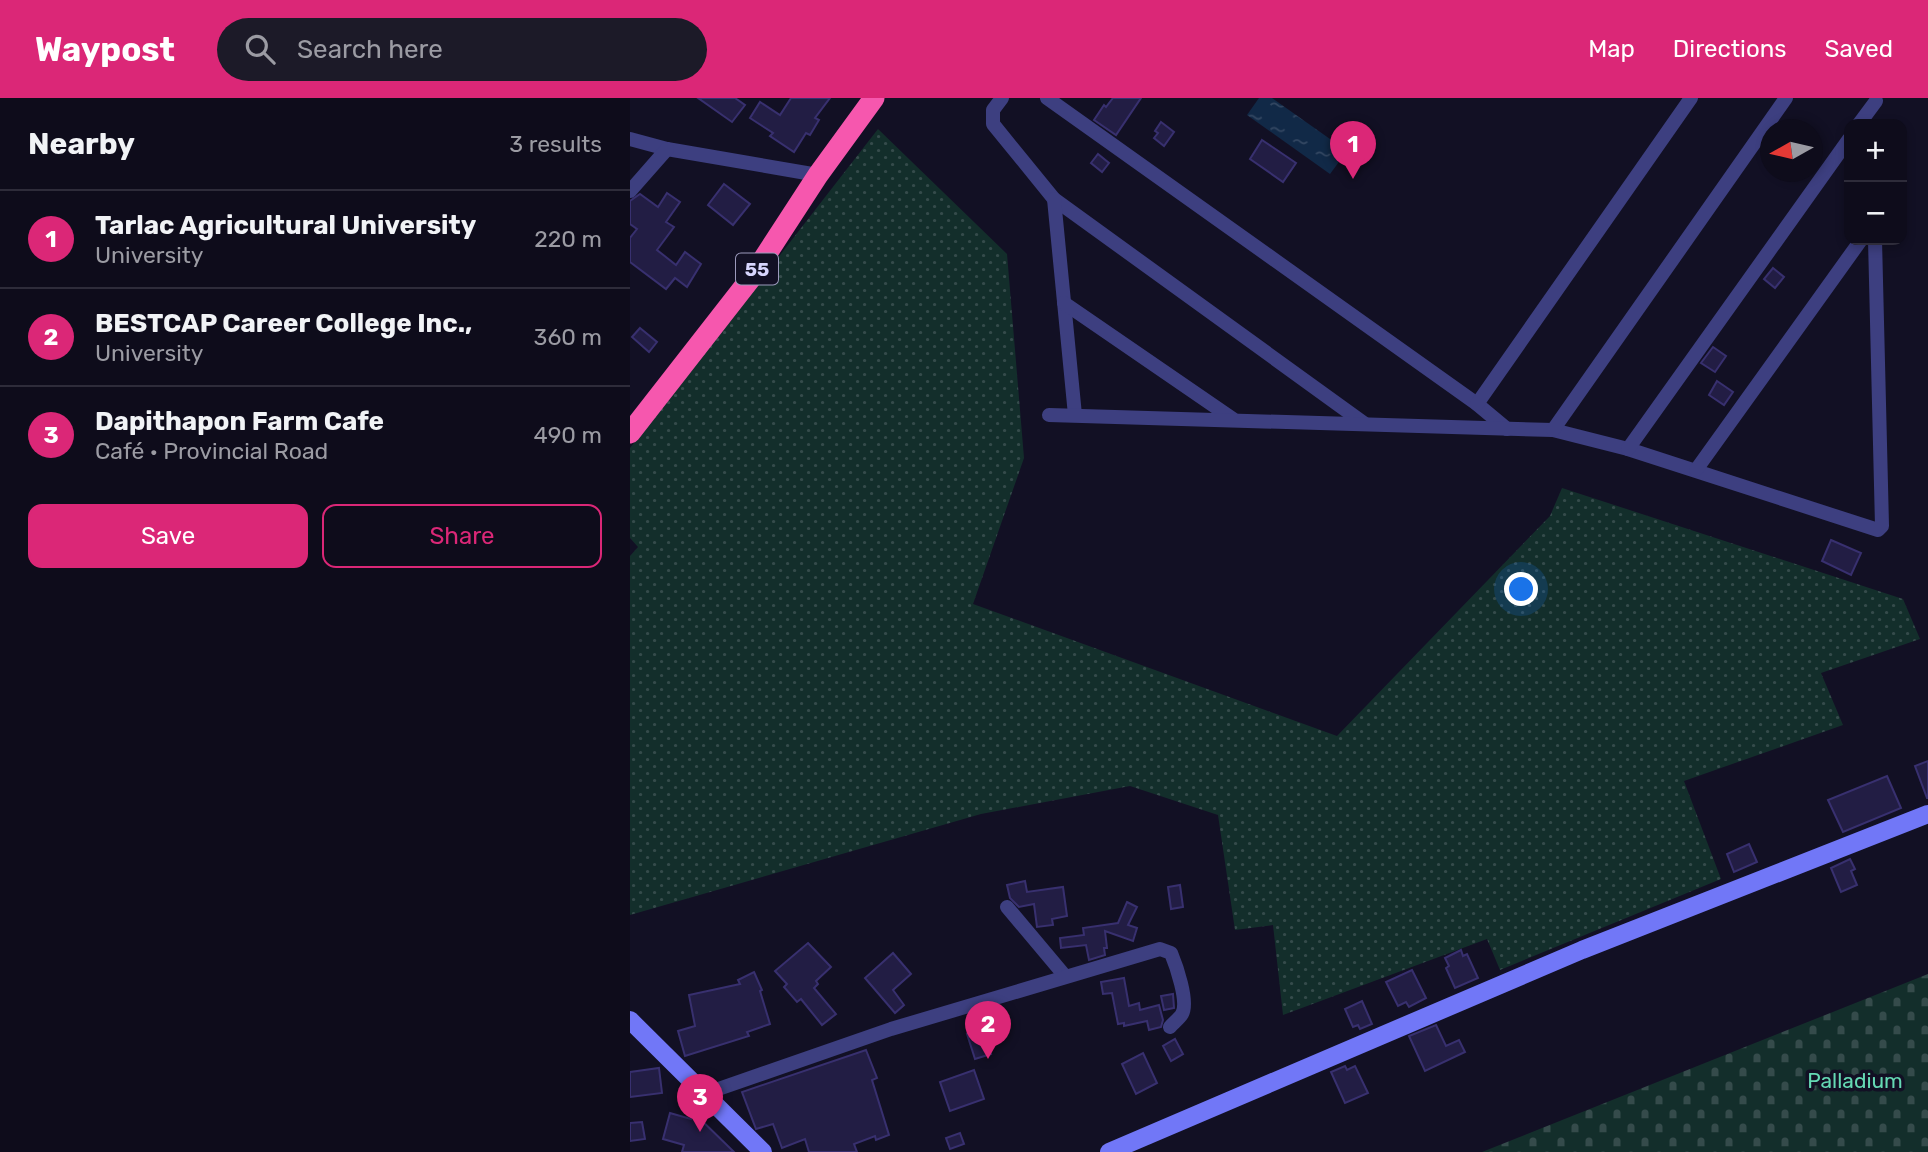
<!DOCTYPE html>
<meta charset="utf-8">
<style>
:root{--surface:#0e0c1b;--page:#1c1a28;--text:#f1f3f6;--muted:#9b9ba3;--line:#2e2c3a;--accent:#db2777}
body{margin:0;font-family:Rubik,sans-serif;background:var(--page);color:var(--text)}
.controls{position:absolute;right:21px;top:21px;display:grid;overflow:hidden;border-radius:14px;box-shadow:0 4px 10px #0003}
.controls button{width:63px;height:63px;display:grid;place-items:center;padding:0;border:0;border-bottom:2px solid var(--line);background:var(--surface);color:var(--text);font:35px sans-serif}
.compass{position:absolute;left:1130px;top:21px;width:63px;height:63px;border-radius:50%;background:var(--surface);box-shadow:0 4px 10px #0003;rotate:262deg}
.you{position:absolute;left:892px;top:492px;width:24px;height:24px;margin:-18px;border:5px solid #fff;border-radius:50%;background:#1a73e8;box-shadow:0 0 0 10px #1a73e833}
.badge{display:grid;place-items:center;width:46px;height:46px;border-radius:50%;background:var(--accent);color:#fff;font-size:23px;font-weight:700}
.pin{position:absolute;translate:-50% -58px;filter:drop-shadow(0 2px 4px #0008)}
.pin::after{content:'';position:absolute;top:37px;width:24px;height:21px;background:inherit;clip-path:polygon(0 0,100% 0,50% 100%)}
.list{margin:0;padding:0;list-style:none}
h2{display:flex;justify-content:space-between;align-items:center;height:91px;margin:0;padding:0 28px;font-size:30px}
h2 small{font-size:23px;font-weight:400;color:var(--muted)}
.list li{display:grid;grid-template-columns:46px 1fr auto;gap:21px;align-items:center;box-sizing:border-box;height:98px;padding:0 28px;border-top:2px solid var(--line)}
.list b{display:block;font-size:26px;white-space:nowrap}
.list p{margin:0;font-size:23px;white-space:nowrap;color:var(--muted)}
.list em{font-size:23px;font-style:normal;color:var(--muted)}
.actions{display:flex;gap:14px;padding:21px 28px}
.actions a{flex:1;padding:16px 0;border:2px solid var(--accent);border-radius:14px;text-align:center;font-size:24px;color:var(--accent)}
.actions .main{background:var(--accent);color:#fff}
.icon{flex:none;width:38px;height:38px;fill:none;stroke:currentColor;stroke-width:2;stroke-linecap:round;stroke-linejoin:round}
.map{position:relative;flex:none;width:1298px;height:1054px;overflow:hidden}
header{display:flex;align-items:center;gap:42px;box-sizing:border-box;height:98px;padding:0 35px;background:var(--accent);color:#fff}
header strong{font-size:33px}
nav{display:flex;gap:38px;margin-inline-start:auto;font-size:24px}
.search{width:490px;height:63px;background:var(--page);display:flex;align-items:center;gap:18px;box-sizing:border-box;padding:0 24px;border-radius:38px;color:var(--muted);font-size:26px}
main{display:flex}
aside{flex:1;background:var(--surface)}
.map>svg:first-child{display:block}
.grass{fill:url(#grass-dots)}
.cemetery{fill:url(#cemetery-stones)}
.water{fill:url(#water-ripples)}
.building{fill:#221d44;stroke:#38306f;stroke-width:2}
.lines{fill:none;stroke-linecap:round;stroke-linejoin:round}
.street{stroke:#3d3f80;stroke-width:14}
.secondary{stroke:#7177f7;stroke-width:18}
.highway{stroke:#f657ae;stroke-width:21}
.labels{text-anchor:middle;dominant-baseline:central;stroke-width:7;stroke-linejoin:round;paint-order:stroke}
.shield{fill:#121024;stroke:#9c9abc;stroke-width:2}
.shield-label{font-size:19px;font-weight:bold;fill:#d7d5fd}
.park-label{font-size:21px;fill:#65d9b4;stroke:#121024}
</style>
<header>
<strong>Waypost</strong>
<div class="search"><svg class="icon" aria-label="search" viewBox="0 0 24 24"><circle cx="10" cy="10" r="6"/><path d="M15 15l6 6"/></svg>Search here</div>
<nav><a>Map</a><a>Directions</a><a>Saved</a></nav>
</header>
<main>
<aside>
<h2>Nearby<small>3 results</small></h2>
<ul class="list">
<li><span class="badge">1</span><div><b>Tarlac Agricultural University</b><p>University</p></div><em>220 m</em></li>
<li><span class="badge">2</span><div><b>BESTCAP Career College Inc.,</b><p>University</p></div><em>360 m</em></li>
<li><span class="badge">3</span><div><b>Dapithapon Farm Cafe</b><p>Café · Provincial Road</p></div><em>490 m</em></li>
</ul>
<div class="actions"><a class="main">Save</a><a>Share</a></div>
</aside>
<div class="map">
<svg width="1298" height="1054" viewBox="0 0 1298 1054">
<defs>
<pattern id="grass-dots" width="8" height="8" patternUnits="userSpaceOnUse" patternTransform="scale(1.75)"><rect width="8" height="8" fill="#132e2b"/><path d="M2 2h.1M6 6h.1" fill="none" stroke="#354b4b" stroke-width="1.8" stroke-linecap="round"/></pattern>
<pattern id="cemetery-stones" width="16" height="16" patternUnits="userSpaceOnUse" patternTransform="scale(1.75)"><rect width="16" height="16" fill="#132e2b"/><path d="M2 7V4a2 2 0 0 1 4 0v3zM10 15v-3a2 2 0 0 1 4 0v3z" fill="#354b4b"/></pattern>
<pattern id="water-ripples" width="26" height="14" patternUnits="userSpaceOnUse" patternTransform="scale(1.75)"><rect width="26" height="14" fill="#112947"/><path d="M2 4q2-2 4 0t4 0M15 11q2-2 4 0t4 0" fill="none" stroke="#334762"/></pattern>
</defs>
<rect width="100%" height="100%" fill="#121024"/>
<path class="grass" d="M248 31 377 156 394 360 343 506 707 638 920 418 932 390 1273 501 1290 541 1191 575 1213 627 1054 683 1091 781 870 872 857 841 653 917 643 827 605 832 588 717 500 688 351 716 0 817V458L8 449 0 440V350Z"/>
<path class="cemetery" d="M1298 876V1054H852Z"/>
<path class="water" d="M629 0H642L717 53 700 76 617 17Z"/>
<g class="building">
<path d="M68 0H105L115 7 102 24Z"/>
<path d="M161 0H200L185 20 189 22 180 37 176 35 164 54 140 38 143 35 120 20 130 4 150 17Z"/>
<path d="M483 0H511L486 37 464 22 474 7 476 9Z"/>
<path d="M531 24 544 34 534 48 524 40 528 35 525 33Z"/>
<path d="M632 42 666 65 653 84 620 61Z"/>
<path d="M468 56 479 65 472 74 461 65Z"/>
<path d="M94 86 120 106 103 127 78 107Z"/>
<path d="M37 95 50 104 36 124 44 129 27 152 46 167 55 154 71 166 57 189 45 180 36 191 0 164V140L7 131 0 126V103L10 96 28 109Z"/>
<path d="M1143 170 1154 179 1145 190 1134 181Z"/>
<path d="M10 230 27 244 19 254 2 239Z"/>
<path d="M1083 249 1096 258 1085 274 1071 265Z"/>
<path d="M1087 283 1103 294 1094 307 1079 297Z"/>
<path d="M1201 442 1231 455 1221 477 1192 463Z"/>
<path d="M1298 663V700H1297L1285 668Z"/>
<path d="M1257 678 1271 710 1213 734 1198 702Z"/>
<path d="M1119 746 1127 764 1104 774 1097 756Z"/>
<path d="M1220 761 1225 771 1221 773 1227 787 1211 794 1201 770Z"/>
<path d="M395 783 397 794 433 789 437 818 422 821 423 827 407 829 404 806 389 809 380 800 377 787Z"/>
<path d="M550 787 553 809 541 811 538 789Z"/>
<path d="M497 804 507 809 498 827 507 830 503 843 475 833 477 850H474L475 857 459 862 456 847 431 850 430 840 454 837 453 830 488 825Z"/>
<path d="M178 845 201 869 186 883 188 886 184 890 206 916 192 927 171 901 167 904 154 889 157 886 145 873Z"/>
<path d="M831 852 833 858 837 856 848 880 825 890 816 870 819 868 815 860Z"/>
<path d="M263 855 281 876 263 892 274 907 265 915 235 880Z"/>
<path d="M782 872 796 900 779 909 776 904 768 908 756 884Z"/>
<path d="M124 874 132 892 130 893 140 926 117 934 119 938 55 958 48 933 65 928 59 897 110 886 108 882Z"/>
<path d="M494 880 499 908 509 905 510 912 529 907 533 922 531 929 519 932 517 923 494 928V925L488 926 482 895 473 896 471 884Z"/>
<path d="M543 896 544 910 534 912 531 898Z"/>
<path d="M732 903 742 926 730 931 728 927 723 929 715 911Z"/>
<path d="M369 909 374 920 362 925 357 912Z"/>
<path d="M806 927 816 948 829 942 835 954 795 973 779 938Z"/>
<path d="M353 931 361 956 345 961 337 936Z"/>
<path d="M545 941 553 956 541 963 533 948Z"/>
<path d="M236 952 247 980 242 982 259 1037 246 1042 245 1038 224 1046 227 1054H179L175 1041 152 1050 143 1026 126 1031 112 994Z"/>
<path d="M513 955 527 985 506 996 492 966Z"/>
<path d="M715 968 717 972 725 968 738 995 715 1005 701 974Z"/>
<path d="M29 970 32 995 0 999V974Z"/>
<path d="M344 972 354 1001 320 1013 310 984Z"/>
<path d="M63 1014 104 1054H52L54 1047 33 1041 40 1015 61 1021Z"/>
<path d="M12 1024 15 1041 0 1043V1025Z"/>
<path d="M330 1035 334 1046 320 1051 316 1040Z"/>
</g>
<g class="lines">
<g class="street">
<path d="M372 0 363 12V26L424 101 735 326"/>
<path d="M417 0 847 306 877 331"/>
<path d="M1229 26 1246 3"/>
<path d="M0 41 37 51 188 77"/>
<path d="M0 93 37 51"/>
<path d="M424 101 445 317"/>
<path d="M434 205 603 321"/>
<path d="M847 306 1061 0"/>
<path d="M419 317 923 332 998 351 1248 432 1252 428 1245 142"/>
<path d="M923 332 1156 0"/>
<path d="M998 351 1219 41"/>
<path d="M1066 372 1231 142"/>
<path d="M377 809 435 878"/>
<path d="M74 996 261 931 530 851 541 855C546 867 559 904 552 916 549 921 543 925 540 929"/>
</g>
<g class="secondary">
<path d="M0 922 133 1054"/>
<path d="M479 1054 952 852 1298 716"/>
</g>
<path class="highway" d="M0 335 121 180 188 77 244 0"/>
</g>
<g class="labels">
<rect class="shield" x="106" y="155.5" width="42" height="31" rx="5"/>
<g class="shield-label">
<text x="127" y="171">55</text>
</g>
<g class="park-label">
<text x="1225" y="982">Palladium</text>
</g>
</g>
</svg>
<div class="controls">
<button>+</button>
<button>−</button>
</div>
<svg class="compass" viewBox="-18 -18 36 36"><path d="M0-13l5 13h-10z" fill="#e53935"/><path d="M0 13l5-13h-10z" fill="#9b9ba3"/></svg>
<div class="you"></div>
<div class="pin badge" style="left:723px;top:81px">1</div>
<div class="pin badge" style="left:358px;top:961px">2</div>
<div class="pin badge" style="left:70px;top:1034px">3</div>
</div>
</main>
